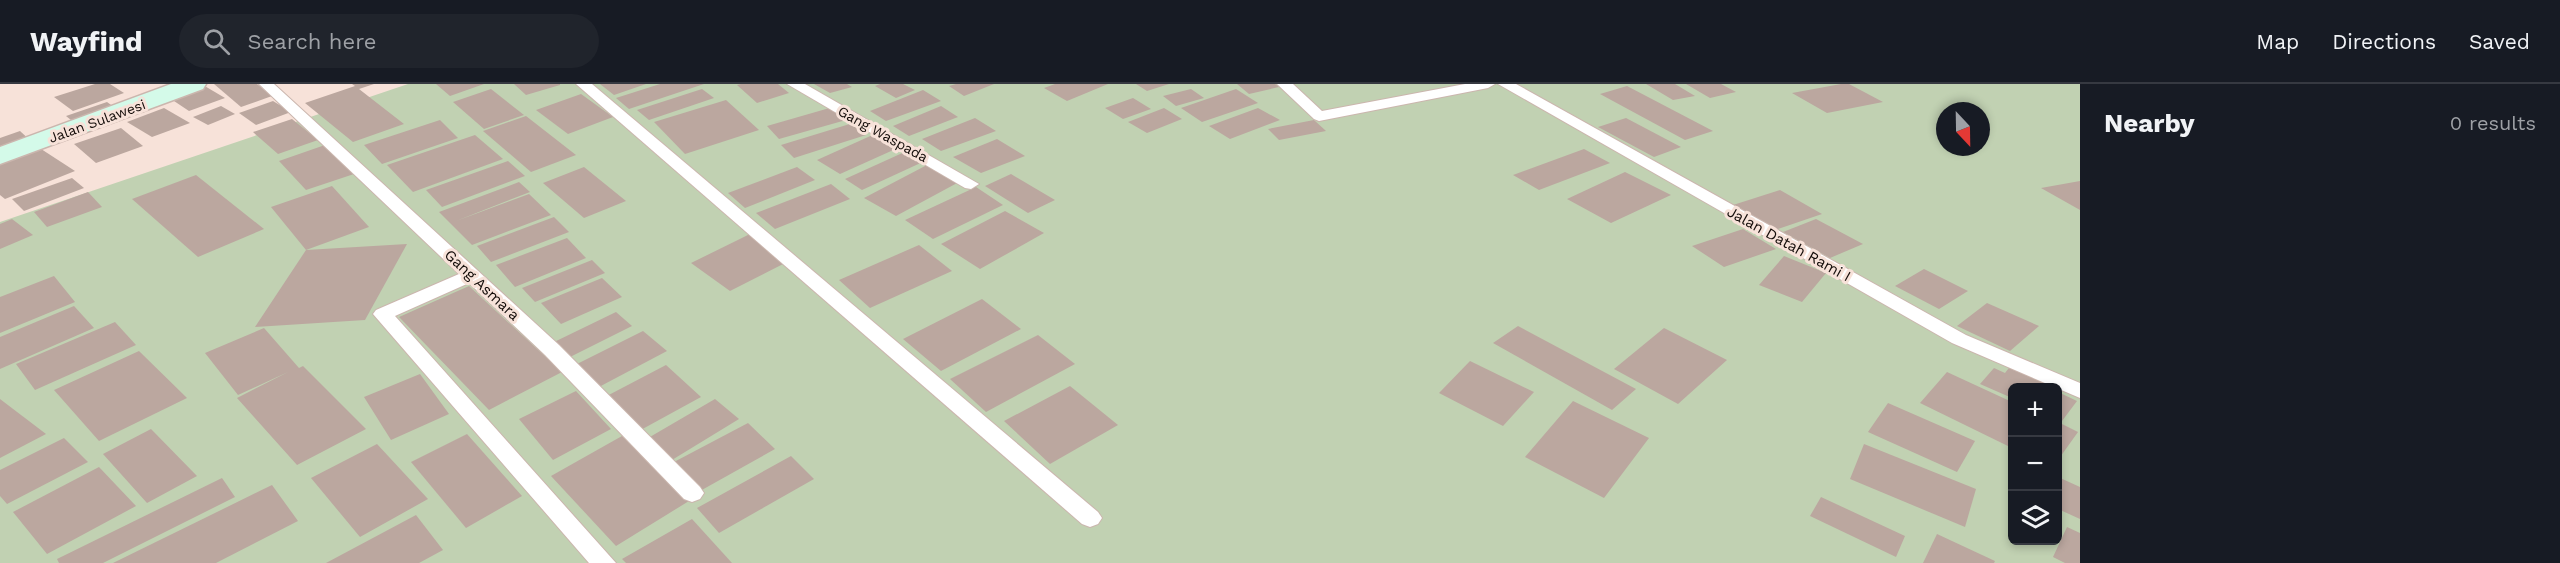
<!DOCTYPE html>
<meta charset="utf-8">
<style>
:root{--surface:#171b24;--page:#20242c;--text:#f1f3f6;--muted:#9ea1a6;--line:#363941}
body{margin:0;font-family:"Work Sans",sans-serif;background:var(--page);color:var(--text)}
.controls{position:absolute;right:18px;bottom:18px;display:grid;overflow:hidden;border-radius:9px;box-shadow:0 3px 9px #0003}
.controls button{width:54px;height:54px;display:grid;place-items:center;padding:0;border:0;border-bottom:2px solid var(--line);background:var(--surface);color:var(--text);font:30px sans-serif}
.compass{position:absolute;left:1936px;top:18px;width:54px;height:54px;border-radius:50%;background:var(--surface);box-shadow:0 3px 9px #0003;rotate:158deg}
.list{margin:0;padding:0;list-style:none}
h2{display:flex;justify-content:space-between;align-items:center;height:78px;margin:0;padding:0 24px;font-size:26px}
h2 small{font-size:20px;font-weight:400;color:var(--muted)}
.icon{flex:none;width:33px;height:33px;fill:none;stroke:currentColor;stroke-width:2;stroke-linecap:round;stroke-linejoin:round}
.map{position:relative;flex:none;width:2080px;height:479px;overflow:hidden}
header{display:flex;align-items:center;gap:36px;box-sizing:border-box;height:84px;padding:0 30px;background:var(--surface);border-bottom:2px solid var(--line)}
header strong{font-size:28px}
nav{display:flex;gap:33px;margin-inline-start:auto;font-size:21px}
.search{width:420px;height:54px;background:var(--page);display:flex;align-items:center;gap:15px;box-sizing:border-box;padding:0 21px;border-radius:33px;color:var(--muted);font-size:22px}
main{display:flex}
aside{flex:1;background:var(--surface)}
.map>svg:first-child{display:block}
.green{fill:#c1d1b2;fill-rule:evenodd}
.building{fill:#bba79f}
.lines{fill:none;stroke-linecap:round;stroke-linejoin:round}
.lane-casing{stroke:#cbb6ae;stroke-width:2}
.secondary-casing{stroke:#cbb6ae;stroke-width:3}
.lane{fill:#fff;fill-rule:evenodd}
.secondary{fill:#d4fae9;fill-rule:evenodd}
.labels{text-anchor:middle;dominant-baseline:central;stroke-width:6;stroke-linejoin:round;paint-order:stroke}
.far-street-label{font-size:14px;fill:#120b08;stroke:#f7e2d9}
.street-label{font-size:15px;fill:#120b08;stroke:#f7e2d9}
</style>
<header>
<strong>Wayfind</strong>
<div class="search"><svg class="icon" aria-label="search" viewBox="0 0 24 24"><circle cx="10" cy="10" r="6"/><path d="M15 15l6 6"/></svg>Search here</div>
<nav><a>Map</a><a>Directions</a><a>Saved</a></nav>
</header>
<main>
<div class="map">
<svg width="2080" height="479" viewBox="0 0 2080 479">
<rect width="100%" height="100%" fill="#f7e2d9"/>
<path class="green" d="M408 0H2080V479H0V138ZM1945 27H1981V63H1945ZM2012 304H2058V456H2012Z"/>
<g class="building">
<path d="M95 0H110L124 9 73 27 54 13Z"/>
<path d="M214 0H257L272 12 241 23Z"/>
<path d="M352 0H374L359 5 404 40 353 58 305 19 355 2Z"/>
<path d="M436 0H484L450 12Z"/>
<path d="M514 0H560V1L526 11Z"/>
<path d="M600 0H646L614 11Z"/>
<path d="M660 0H704L629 25 616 14Z"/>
<path d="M741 0H778L789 9 757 19 737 1Z"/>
<path d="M814 0H847L852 3 830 9Z"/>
<path d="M880 0H903L915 6 896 14 875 2Z"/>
<path d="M956 0H994L964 12 949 2Z"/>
<path d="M1055 0H1108L1067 17 1044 4Z"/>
<path d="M1136 0H1169L1147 7Z"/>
<path d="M1237 0H1275L1279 3 1249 10Z"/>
<path d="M1646 0H1675L1695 12 1673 16Z"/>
<path d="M1686 0H1721L1736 8 1710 14Z"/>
<path d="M1841 0H1849L1883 18 1827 29 1792 9Z"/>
<path d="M203 1 225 14 189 27 168 13Z"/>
<path d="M1627 2 1713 47 1685 56 1600 10Z"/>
<path d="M491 5 524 31 484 45 453 18Z"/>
<path d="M702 5 714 14 649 36 637 26Z"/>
<path d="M1191 5 1204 14 1176 22 1163 12Z"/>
<path d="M1236 5 1258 19 1202 38 1181 24Z"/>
<path d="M923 6 941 17 886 37 870 27Z"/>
<path d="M581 10 613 33 568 50 536 26Z"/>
<path d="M1133 14 1151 25 1123 35 1105 24Z"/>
<path d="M726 16 759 46 685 70 654 38Z"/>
<path d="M273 17 291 28 256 41 239 29Z"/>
<path d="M107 18 118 26 76 40 66 32Z"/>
<path d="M221 22 235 30 208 41 193 33Z"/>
<path d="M941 22 958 33 909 52 893 42Z"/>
<path d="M833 23 846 36 779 55 767 42Z"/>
<path d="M164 24 190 39 152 53 127 38Z"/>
<path d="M1164 24 1182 35 1147 49 1128 38Z"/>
<path d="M1258 24 1280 36 1230 55 1209 42Z"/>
<path d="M526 32 576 71 531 88 483 47Z"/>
<path d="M975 34 996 47 941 67 922 55Z"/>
<path d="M1626 34 1681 63 1654 73 1598 43Z"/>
<path d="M292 35 318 56 278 70 253 48Z"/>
<path d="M440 36 458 54 382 80 364 61Z"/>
<path d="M1314 36 1326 47 1279 56 1268 45Z"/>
<path d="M853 39 866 51 794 74 781 61Z"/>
<path d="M121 44 143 62 96 79 74 60Z"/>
<path d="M20 47 32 58 0 69V54Z"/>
<path d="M877 49 900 63 840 90 817 76Z"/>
<path d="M475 51 503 75 413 108 387 81Z"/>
<path d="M997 55 1025 72 981 89 953 73Z"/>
<path d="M325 61 354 90 306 106 279 77Z"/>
<path d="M38 63 75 87 5 115 0 111V77Z"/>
<path d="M1584 65 1610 79 1539 106 1513 91Z"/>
<path d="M909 66 927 76 862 106 845 95Z"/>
<path d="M508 77 525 92 442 123 426 106Z"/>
<path d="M927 81 959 98 896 132 864 114Z"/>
<path d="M584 83 626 117 584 134 543 99Z"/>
<path d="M797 83 815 96 745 124 728 109Z"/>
<path d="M1625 88 1671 111 1611 139 1567 115Z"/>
<path d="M1011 90 1055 116 1028 129 985 102Z"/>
<path d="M196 91 264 145 198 173 132 115Z"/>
<path d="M72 94 84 104 24 127 12 115Z"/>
<path d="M2080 97V126L2041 104Z"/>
<path d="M519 98 530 108 456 137 529 110 551 131 472 161 439 128Z"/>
<path d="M831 100 850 115 775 145 756 129Z"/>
<path d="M332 102 369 143 306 166 271 123Z"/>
<path d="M976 103 1003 121 933 155 905 136Z"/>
<path d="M1780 106 1822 130 1775 146 1733 121Z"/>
<path d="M88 108 102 123 47 143 34 128Z"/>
<path d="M1005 127 1044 149 980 185 941 160Z"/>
<path d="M554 133 569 148 491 178 477 162Z"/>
<path d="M12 135 33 151 0 165V140Z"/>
<path d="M1816 135 1863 160 1830 174 1783 148Z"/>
<path d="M1743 145 1776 165 1724 183 1692 162Z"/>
<path d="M750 150 789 177 730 207 691 179Z"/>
<path d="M567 154 586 174 515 203 496 181Z"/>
<path d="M407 160 365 236 255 243 306 166Z"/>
<path d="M919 161 952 187 870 224 839 196Z"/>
<path d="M1784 172 1826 189 1802 218 1759 201Z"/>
<path d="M592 176 605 189 535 218 522 204Z"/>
<path d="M1924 185 1968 207 1939 225 1895 202Z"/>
<path d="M54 192 75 218 0 249V213Z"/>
<path d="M602 194 622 213 561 240 541 219Z"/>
<path d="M469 202 562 288 489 326 399 233Z"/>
<path d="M982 215 1021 245 941 287 903 255Z"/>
<path d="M1987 219 2039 242 2010 267 1957 242Z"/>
<path d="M74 222 94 244 0 285V253Z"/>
<path d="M616 228 632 242 566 275 550 260Z"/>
<path d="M115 238 136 261 35 306 16 280Z"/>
<path d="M1518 242 1636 305 1612 326 1493 259Z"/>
<path d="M264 244 299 284 303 282 366 345 297 381 237 314 288 288 238 311 205 269Z"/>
<path d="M1664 244 1727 276 1678 320 1614 285Z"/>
<path d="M643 247 667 267 597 304 573 282Z"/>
<path d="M1038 251 1075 280 986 328 950 295Z"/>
<path d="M139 267 187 314 99 357 54 306Z"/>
<path d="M1470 277 1534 308 1503 342 1439 309Z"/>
<path d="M2012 280 2053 298 2049 304H2012V314L1980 300 1994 284 2005 289Z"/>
<path d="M666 281 701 313 637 348 603 314Z"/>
<path d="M1947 288 2012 318V364L1920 319Z"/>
<path d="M420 290 449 330 391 356 364 313Z"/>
<path d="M1070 302 1118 341 1050 380 1004 337Z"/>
<path d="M576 307 611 345 553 376 519 335Z"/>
<path d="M2058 308 2077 317 2062 337 2058 335Z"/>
<path d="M0 315 46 350 0 374Z"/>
<path d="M715 315 739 335 667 379 643 357Z"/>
<path d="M1573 317 1649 354 1604 414 1525 373Z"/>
<path d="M1888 319 1975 357 1957 388 1868 348Z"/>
<path d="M2058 338 2078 348 2058 376Z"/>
<path d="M748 339 775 365 700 407 674 378Z"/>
<path d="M151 345 197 392 147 419 103 370Z"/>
<path d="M467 350 522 412 466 444 411 378Z"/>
<path d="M622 352 689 417 616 462 551 392Z"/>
<path d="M64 354 88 378 7 420 0 412V386Z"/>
<path d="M377 360 428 415 360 453 311 394Z"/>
<path d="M1864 360 1976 405 1965 443 1850 395Z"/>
<path d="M791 372 814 395 719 449 697 424Z"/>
<path d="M99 383 136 422 47 470 13 428Z"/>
<path d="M2058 393 2080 403V435L2058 425Z"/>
<path d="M222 394 235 413 103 479H59L57 475Z"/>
<path d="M272 401 298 437 216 479H113Z"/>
<path d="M1821 413 1905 452 1896 473 1810 432Z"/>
<path d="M416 431 443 466 419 479H326Z"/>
<path d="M692 435 732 479H626L622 475Z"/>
<path d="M2067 443 2080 449V479H2065L2053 473Z"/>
<path d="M1937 450 1995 477 1994 479H1923Z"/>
</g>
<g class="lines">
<defs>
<g id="lane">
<path d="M259 0H274L559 261 700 403 704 409 700 415 692 418 684 415 545 271 469 199 395 232 616 479H589L373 230 376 226 459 190Z"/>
<path d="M576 0H592L1098 428 1102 434 1098 440 1090 443 1082 440Z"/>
<path d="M787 0H805L979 100 971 105 965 104Z"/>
<path d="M1277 0H1293L1322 27 1465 0H1495L1488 4 1319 37 1314 35Z"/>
<path d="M1498 0H1516L1966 251 2080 299V314L1952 259Z"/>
</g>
<path id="secondary" d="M171 0H206L203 5 0 80V63Z"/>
</defs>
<use href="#lane" class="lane-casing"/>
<use href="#secondary" class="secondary-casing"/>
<use href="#lane" class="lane"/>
<use href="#secondary" class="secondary"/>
</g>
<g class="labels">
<g class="far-street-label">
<text transform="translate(97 37) rotate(-20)">Jalan Sulawesi</text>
<text transform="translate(883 50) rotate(29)">Gang Waspada</text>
</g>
<g class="street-label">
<text transform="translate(1789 160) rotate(29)">Jalan Datah Rami I</text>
<text transform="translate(482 201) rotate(43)">Gang Asmara</text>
</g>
</g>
</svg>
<div class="controls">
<button>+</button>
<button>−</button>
<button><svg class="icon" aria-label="layers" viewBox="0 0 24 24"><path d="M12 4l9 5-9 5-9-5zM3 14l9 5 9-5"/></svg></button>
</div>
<svg class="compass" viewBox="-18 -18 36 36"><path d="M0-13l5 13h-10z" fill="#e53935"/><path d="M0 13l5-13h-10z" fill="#9ea1a6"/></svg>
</div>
<aside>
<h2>Nearby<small>0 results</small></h2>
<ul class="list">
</ul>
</aside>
</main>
